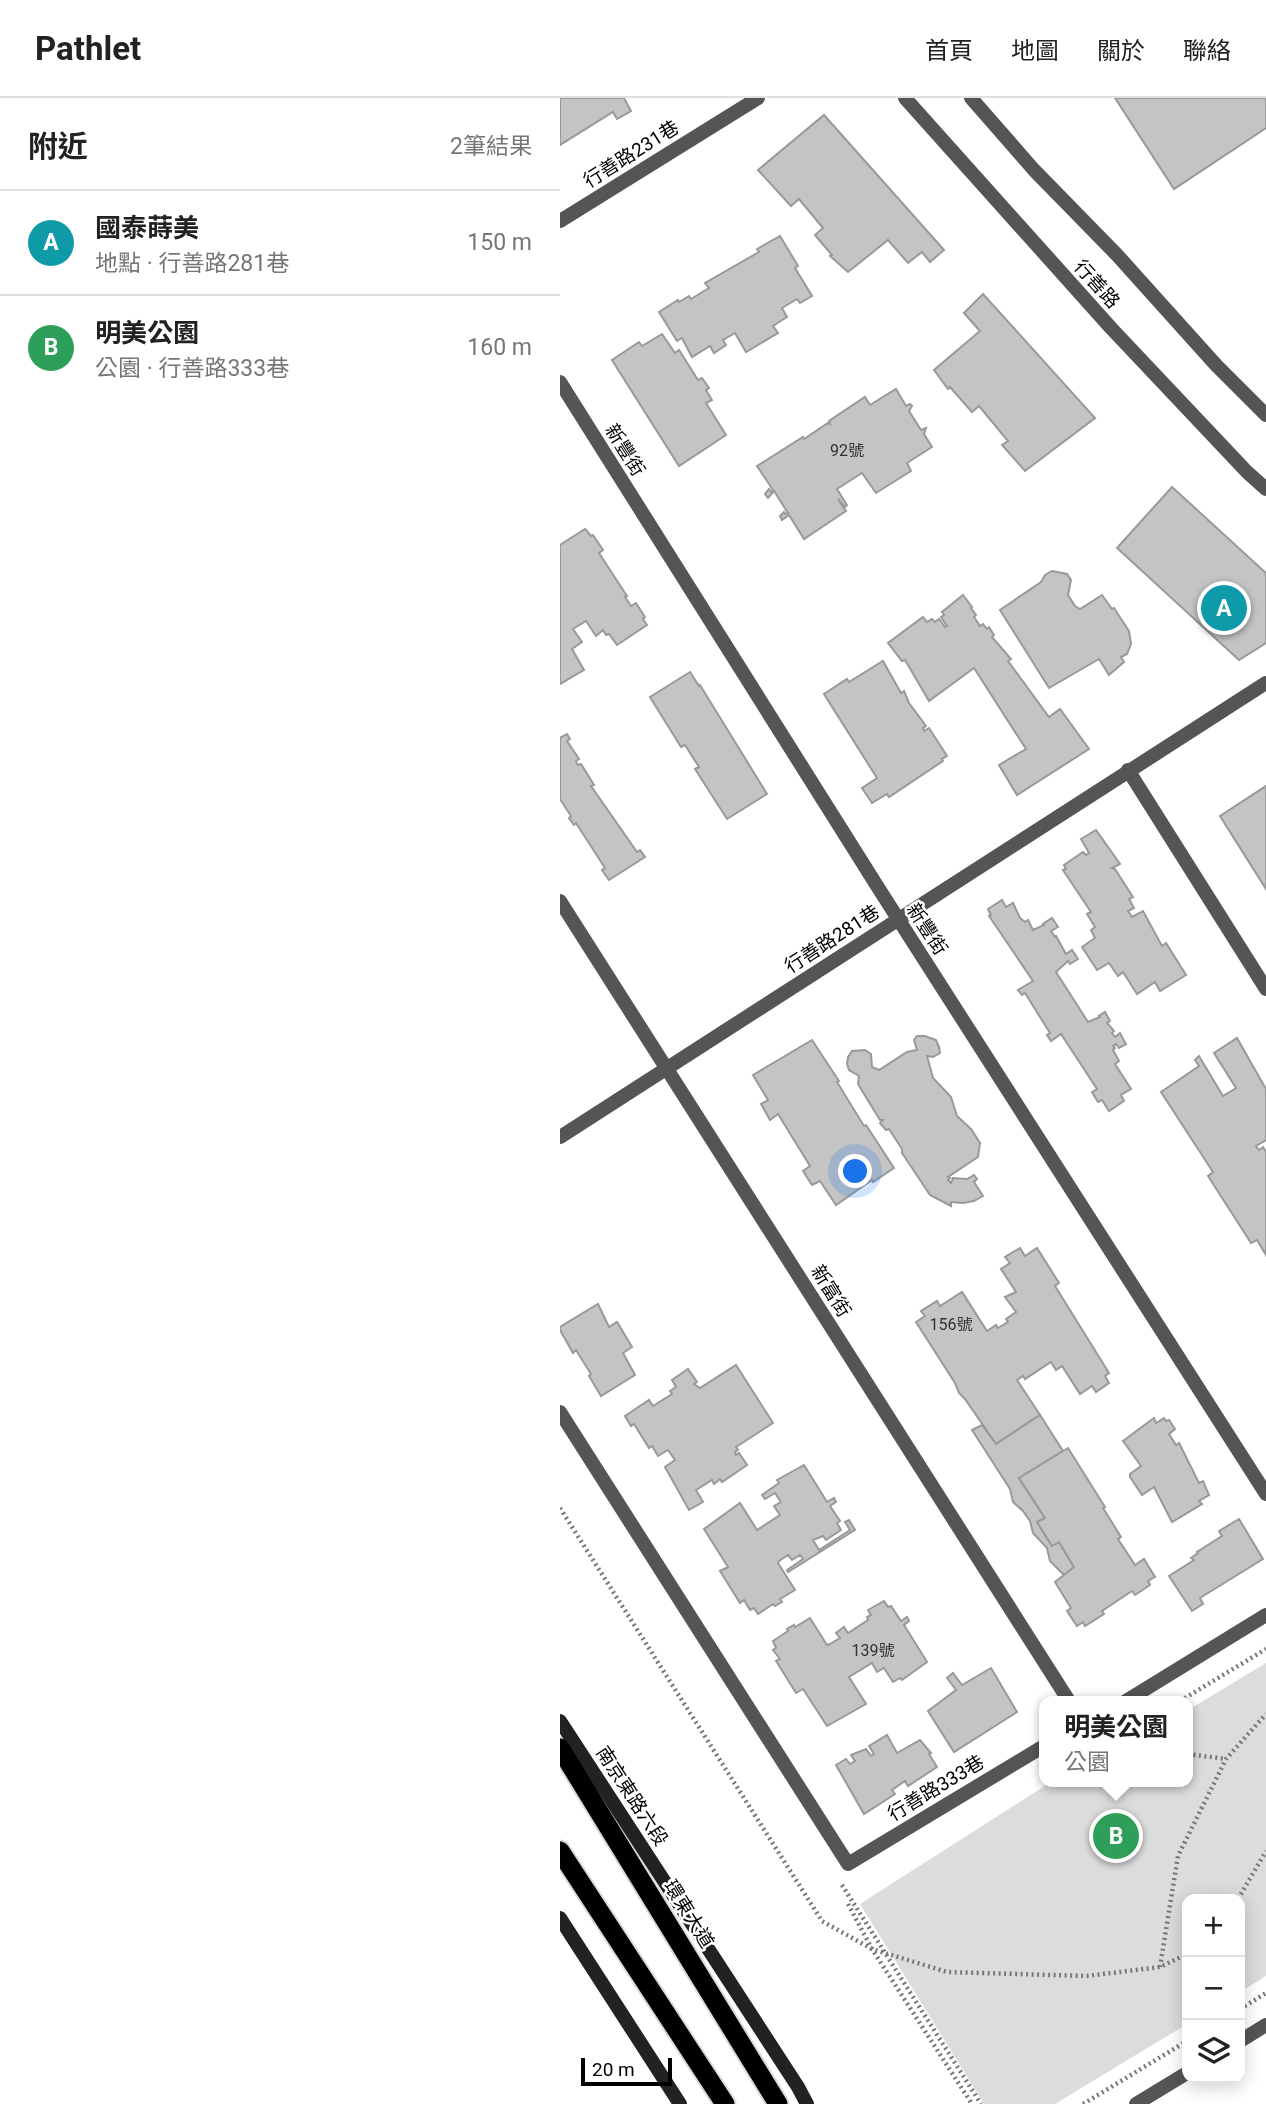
<!DOCTYPE html>
<html lang="zh-TW">
<meta charset="utf-8">
<style>
:root{--surface:#fff;--page:#f2f2f2;--text:#222;--muted:#767676;--line:#e0e0e0;--accent:#000}
body{margin:0;font-family:Roboto,"Noto Sans TC",sans-serif;background:var(--page);color:var(--text)}
.controls{position:absolute;right:21px;bottom:21px;display:grid;overflow:hidden;border-radius:14px;box-shadow:0 4px 18px #0003}
.controls button{width:63px;height:63px;display:grid;place-items:center;padding:0;border:0;border-bottom:2px solid var(--line);background:var(--surface);color:var(--text);font:35px sans-serif}
.scale{position:absolute;left:21px;bottom:18px;width:91px;box-sizing:border-box;padding-left:7px;border:4px solid #000;border-top:0;font-size:19px;line-height:24px;white-space:nowrap;color:#000;-webkit-text-stroke:5px #fff;paint-order:stroke}
.you{position:absolute;left:296px;top:1074px;width:24px;height:24px;margin:-18px;border:5px solid #fff;border-radius:50%;background:#1a73e8;box-shadow:0 0 0 10px #1a73e833}
.badge{display:grid;place-items:center;width:46px;height:46px;border-radius:50%;background:var(--accent);color:#fff;font-size:23px;font-weight:700}
.pin{position:absolute;translate:-50% -50%;border:4px solid #fff;box-shadow:0 2px 7px #0006}
.popup{position:absolute;left:479px;top:1598px;width:154px;height:91px;box-sizing:border-box;display:grid;place-content:center;border-radius:14px;background:var(--surface);filter:drop-shadow(0 2px 5px #0005);font-size:23px;white-space:nowrap;color:var(--muted)}
.popup b{font-size:26px;color:var(--text)}
.popup::after{content:'';position:absolute;left:50%;top:100%;margin-left:-14px;border:14px solid transparent;border-top-color:var(--surface)}
.list{margin:0;padding:0;list-style:none}
h2{display:flex;justify-content:space-between;align-items:center;height:91px;margin:0;padding:0 28px;font-size:30px}
h2 small{font-size:23px;font-weight:400;color:var(--muted)}
.list li{display:grid;grid-template-columns:46px 1fr auto;gap:21px;align-items:center;box-sizing:border-box;height:105px;padding:0 28px;border-top:2px solid var(--line)}
.list b{display:block;font-size:26px;white-space:nowrap}
.list p{margin:0;font-size:23px;white-space:nowrap;color:var(--muted)}
.list em{font-size:23px;font-style:normal;color:var(--muted)}
.icon{flex:none;width:38px;height:38px;fill:none;stroke:currentColor;stroke-width:2;stroke-linecap:round;stroke-linejoin:round}
.map{position:relative;flex:none;width:706px;height:2006px;overflow:hidden}
header{display:flex;align-items:center;gap:42px;box-sizing:border-box;height:98px;padding:0 35px;background:var(--surface);border-bottom:2px solid var(--line)}
header strong{font-size:33px}
nav{display:flex;gap:38px;margin-inline-start:auto;font-size:24px}
main{display:flex}
aside{flex:1;background:var(--surface)}
.map>svg:first-child{display:block}
.green{fill:#dcdcdc}
.building{fill:#c4c4c4;stroke:#999;stroke-width:2}
.lines{fill:none;stroke-linecap:round;stroke-linejoin:round}
.trunk-casing{stroke:#dbdbdb;stroke-width:23}
.path{stroke:#777;stroke-width:4.5;stroke-dasharray:2 3.5;stroke-linecap:butt}
.minor{stroke:#555;stroke-width:14}
.tertiary{stroke:#555;stroke-width:14}
.secondary{stroke:#222;stroke-width:14}
.trunk{stroke:#000;stroke-width:19}
.labels{text-anchor:middle;dominant-baseline:central;stroke-width:5;stroke-linejoin:round;paint-order:stroke}
.number-label{font-size:16px;fill:#313131}
.street-label{font-size:19px;fill:#000;stroke:#fff}
</style>
<header>
<strong>Pathlet</strong>
<nav><a>首頁</a><a>地圖</a><a>關於</a><a>聯絡</a></nav>
</header>
<main>
<aside>
<h2>附近<small>2筆結果</small></h2>
<ul class="list">
<li><span class="badge" style="background:#0f9aa8">A</span><div><b>國泰蒔美</b><p>地點 · 行善路281巷</p></div><em>150 m</em></li>
<li><span class="badge" style="background:#2e9e5b">B</span><div><b>明美公園</b><p>公園 · 行善路333巷</p></div><em>160 m</em></li>
</ul>
</aside>
<div class="map">
<svg width="706" height="2006" viewBox="0 0 706 2006">
<rect width="100%" height="100%" fill="#fff"/>
<path class="green" d="M706 1565V1878L680 1894V1801H627V1926L495 2006H424L300 1806 491 1684H628V1612Z"/>
<g class="building">
<path d="M0 0H64L71 13 57 21 53 14 0 47Z"/>
<path d="M555 0H706V30L614 91Z"/>
<path d="M264 17 384 152 370 164 362 154 348 165 328 142 288 174 270 158 272 157 255 137 263 130 239 101 231 108 198 72Z"/>
<path d="M220 138 238 168 235 170 252 198 240 205 237 201 222 210 227 219 213 228 218 235 186 254 175 235 163 242 166 247 154 255 150 248 132 259 122 240 117 243 99 214 118 202 119 204 129 198 131 201 149 190 145 185 199 154 197 151Z"/>
<path d="M423 196 535 320 465 373 442 347 448 343 419 308 412 314 390 289 388 291 374 272 420 233 404 215Z"/>
<path d="M102 236 115 255 119 252 138 282 142 280 149 290 146 292 152 302 146 305 166 337 119 368 52 262 79 244 82 248Z"/>
<path d="M336 291 346 308 350 306 352 308 349 313 361 332 366 330 364 336 372 349 347 365 351 373 316 395 302 375 277 391 287 407 285 409 278 401 286 413 244 441 229 417 222 422 220 418 224 414 225 416 228 415 214 393 208 400 205 396 209 391 211 394 213 392 197 368 243 339 244 341 268 325 270 326 269 323 305 299 310 307Z"/>
<path d="M612 389 706 475V545L679 562 557 450Z"/>
<path d="M25 431 31 438 33 437 43 452 39 455 67 498 65 499 71 508 76 505 85 519 83 521 87 527 57 547 49 536 46 537 43 532 36 538 26 523 13 531 22 544 12 551 24 572 0 586V447Z"/>
<path d="M492 473 507 476 511 482 508 497 515 508 520 511 542 497 552 511 554 510 569 533 571 546 567 556 561 559 564 564 549 577 539 561 489 590 440 512 481 484 485 477Z"/>
<path d="M403 497 412 509 411 510 416 517 414 519 420 528 423 526 427 531 429 529 434 537 432 539 451 561 448 563 489 619 500 611 529 651 457 697 439 667 466 651 414 570 369 603 345 562 342 563 328 545 363 519 367 524 372 521 375 524 379 521 385 529 387 528 381 519 384 517 382 514Z"/>
<path d="M323 563 341 595 344 593 349 605 366 628 363 630 364 633 369 630 387 658 382 661 383 663 329 699 327 696 312 705 302 690 317 680 264 596 287 581 289 584Z"/>
<path d="M130 574 139 588 140 587 207 696 167 721 135 671 139 669 125 647 121 649 90 599Z"/>
<path d="M7 636 10 641 7 643 19 661 16 663 18 667 21 666 34 687 31 688 77 754 80 752 85 759 49 782 42 772 45 770 16 725 14 727 9 720 11 718 0 701V640Z"/>
<path d="M706 688V791L660 718Z"/>
<path d="M536 732 560 766 552 770 555 771 573 799 569 801 574 810 568 813 572 819 583 813 602 848 606 845 626 877 600 893 595 884 577 896 563 874 558 878 549 865 537 872 522 849 535 840 531 832 535 829 527 816 531 814 503 772 506 771 504 767 523 754 526 757 529 755 521 741Z"/>
<path d="M442 802 446 809 453 805 460 820 465 824 468 822 473 832 484 827 483 826 492 820 498 829 491 833 495 839 496 838 506 856 512 852 518 861 510 866 508 863 496 874 528 924 540 919 539 918 545 914 550 923 547 925 554 933 552 935 555 939 560 935 566 946 559 950 556 946 553 948 555 950 553 952 559 963 555 966 571 991 561 997 564 1003 549 1013 542 1002 538 1004 532 994 537 991 501 936 491 943 487 937 490 935 465 895 462 897 458 892 473 883 429 818 431 817 428 811Z"/>
<path d="M357 938H365L376 942 379 949 380 955 373 959 367 958 373 980 391 999 397 1018 411 1031 420 1045 418 1059 388 1079 390 1080 388 1082 391 1085 393 1080 407 1081 414 1077 417 1081 414 1084 423 1098 414 1103 403 1105 391 1104V1108L370 1097 342 1055V1051L329 1031 326 1032 320 1025 323 1022H320L298 986 299 978 289 972 287 966 288 959 292 953 305 952 311 956 312 969 319 972 347 954 357 952 354 942Z"/>
<path d="M677 940 706 991V1042L696 1048 699 1052 703 1049 706 1054V1157L697 1142 691 1145 648 1078 653 1074 601 994 639 968 635 962 639 958 663 998 676 990 654 955Z"/>
<path d="M252 942 279 983 277 984 304 1028 306 1027 334 1070 313 1084 312 1082 276 1107 260 1083 252 1087 243 1073 250 1068 218 1016 210 1022 201 1006 208 1002 193 977Z"/>
<path d="M460 1150 465 1158 477 1150 499 1185 495 1188 549 1275 545 1278 549 1285 536 1294 532 1288 520 1296 502 1268 496 1272 491 1264 465 1281 463 1278 457 1282 480 1317 436 1346 405 1301 399 1295 395 1285 356 1224 365 1218 361 1213 377 1203 380 1208 402 1194 427 1233 436 1227 438 1230 448 1224 446 1221 456 1214 445 1199 456 1194 441 1171 450 1165 445 1159Z"/>
<path d="M38 1206 49 1229 57 1224 72 1249 63 1255 75 1277 41 1298 29 1278 31 1276 16 1252 13 1255 0 1232V1229Z"/>
<path d="M176 1267 213 1325 176 1349 178 1352 175 1354 176 1357 179 1355 187 1367 162 1384 160 1381 154 1386 152 1382 136 1392 143 1404 129 1412 105 1369 115 1362 108 1352 98 1358 92 1348 89 1350 74 1326 71 1328 65 1318 89 1302 93 1308 112 1296 110 1293 116 1289 112 1282 128 1271 137 1284 134 1286 140 1290Z"/>
<path d="M480 1317 503 1353 459 1380 485 1420 477 1424 492 1448 499 1444 514 1469 505 1478 490 1463 487 1450 473 1435 470 1423 463 1413 453 1404 450 1391 412 1332 422 1327 436 1346Z"/>
<path d="M594 1320 596 1325 604 1320 606 1323 609 1322 615 1331 609 1336 616 1347 619 1345 639 1385 643 1383 649 1397 639 1403 642 1406 612 1424 594 1389 582 1397 570 1379V1376L581 1368 563 1343Z"/>
<path d="M508 1350 545 1409 543 1410 561 1439 558 1441 575 1467 584 1461 595 1479 588 1483 590 1487 575 1497 572 1493 542 1513 544 1516 525 1528 523 1524 517 1528 507 1513 511 1510 495 1484 514 1469 499 1444 492 1448 477 1424 485 1420 459 1380Z"/>
<path d="M244 1367 267 1404 274 1400 276 1404 270 1408 280 1423 277 1425 281 1432 266 1442 263 1438 253 1442 259 1452 290 1432 285 1424 289 1422 295 1432 228 1474 227 1472 243 1461 240 1457 232 1462 228 1457 219 1463 218 1465 235 1492 220 1501 222 1504 215 1508 213 1506 198 1516 194 1510 190 1512 184 1502 180 1505 160 1473 168 1469 144 1431 180 1405 197 1432 220 1417 214 1408 221 1404 215 1395 205 1401 202 1397 219 1385 217 1382Z"/>
<path d="M679 1421 703 1461 640 1500 643 1506 632 1513 609 1478 634 1462 631 1460 638 1455 637 1454 662 1438 659 1433Z"/>
<path d="M324 1503 328 1509 331 1508 341 1523 347 1519 349 1523 344 1527 367 1564 342 1582 340 1580 333 1584 324 1570 317 1574 312 1565 289 1579 306 1606 267 1628 243 1591 236 1595 216 1563 220 1561 213 1552 216 1550 213 1543 228 1533 227 1531 234 1527 235 1529 250 1520 267 1547 270 1546 280 1540 276 1535 284 1529 288 1535 308 1522 307 1519 311 1517 308 1512Z"/>
<path d="M431 1570 457 1614 394 1654 368 1613 396 1592 387 1580 393 1575 402 1587Z"/>
<path d="M327 1637 337 1655 360 1642 371 1655 369 1656 377 1669 348 1688 345 1683 332 1692 335 1696 304 1716 276 1667 286 1661 290 1666 295 1663 291 1657 306 1651 311 1658 314 1656 309 1648Z"/>
</g>
<g class="lines">
<defs>
<g id="trunk">
<path d="M0 1650 218 2006"/>
<path d="M0 1753 165 2006"/>
</g>
</defs>
<use href="#trunk" class="trunk-casing"/>
<g class="path">
<path d="M0 1410 262 1823 312 1851 387 1874 527 1878 600 1869 627 1856"/>
<path d="M620 1603 706 1551"/>
<path d="M628 1656 666 1661"/>
<path d="M282 1787 421 2006"/>
<path d="M678 1801 706 1753"/>
<path d="M288 1806 312 1851 412 2006"/>
<path d="M600 1869 618 1758 666 1661 706 1616"/>
<path d="M680 1911 706 1895"/>
<path d="M523 2006 627 1943"/>
</g>
<g class="minor">
<path d="M0 123 198 0"/>
<path d="M0 284 319 791 706 1396"/>
<path d="M568 672 706 891"/>
<path d="M0 803 509 1603"/>
<path d="M0 1039 706 585"/>
<path d="M0 1314 288 1766 484 1648"/>
<path d="M566 1603 706 1517"/>
<path d="M680 1943 706 1927"/>
<path d="M576 2006 627 1975"/>
</g>
<g class="tertiary">
<path d="M345 0 551 230 687 374 706 391"/>
<path d="M411 0 474 72 558 158 656 267 706 317"/>
</g>
<g class="secondary">
<path d="M0 1623 238 1989 247 2006"/>
<path d="M0 1820 120 2006"/>
</g>
<use href="#trunk" class="trunk"/>
</g>
<g class="labels">
<g class="number-label">
<text x="287" y="352">92號</text>
<text x="391" y="1226">156號</text>
<text x="313" y="1552">139號</text>
</g>
<g class="street-label">
<text transform="translate(71 56) rotate(-32)">行善路231巷</text>
<text transform="translate(537 186) rotate(48)">行善路</text>
<text transform="translate(65 352) rotate(58)">新豐街</text>
<text transform="translate(367 831) rotate(57)">新豐街</text>
<text transform="translate(272 841) rotate(-33)">行善路281巷</text>
<text transform="translate(271 1193) rotate(58)">新富街</text>
<text transform="translate(376 1690) rotate(-31)">行善路333巷</text>
<text transform="translate(72 1698) rotate(57)">南京東路六段</text>
<text transform="translate(129 1816) rotate(58)">環東大道</text>
</g>
</g>
</svg>
<div class="controls">
<button>+</button>
<button>−</button>
<button><svg class="icon" aria-label="layers" viewBox="0 0 24 24"><path d="M12 4l9 5-9 5-9-5zM3 14l9 5 9-5"/></svg></button>
</div>
<div class="scale">20 m</div>
<div class="you"></div>
<div class="pin badge" style="left:664px;top:510px;background:#0f9aa8">A</div>
<div class="pin badge" style="left:556px;top:1738px;background:#2e9e5b">B</div>
<div class="popup"><b>明美公園</b>公園</div>
</div>
</main>
